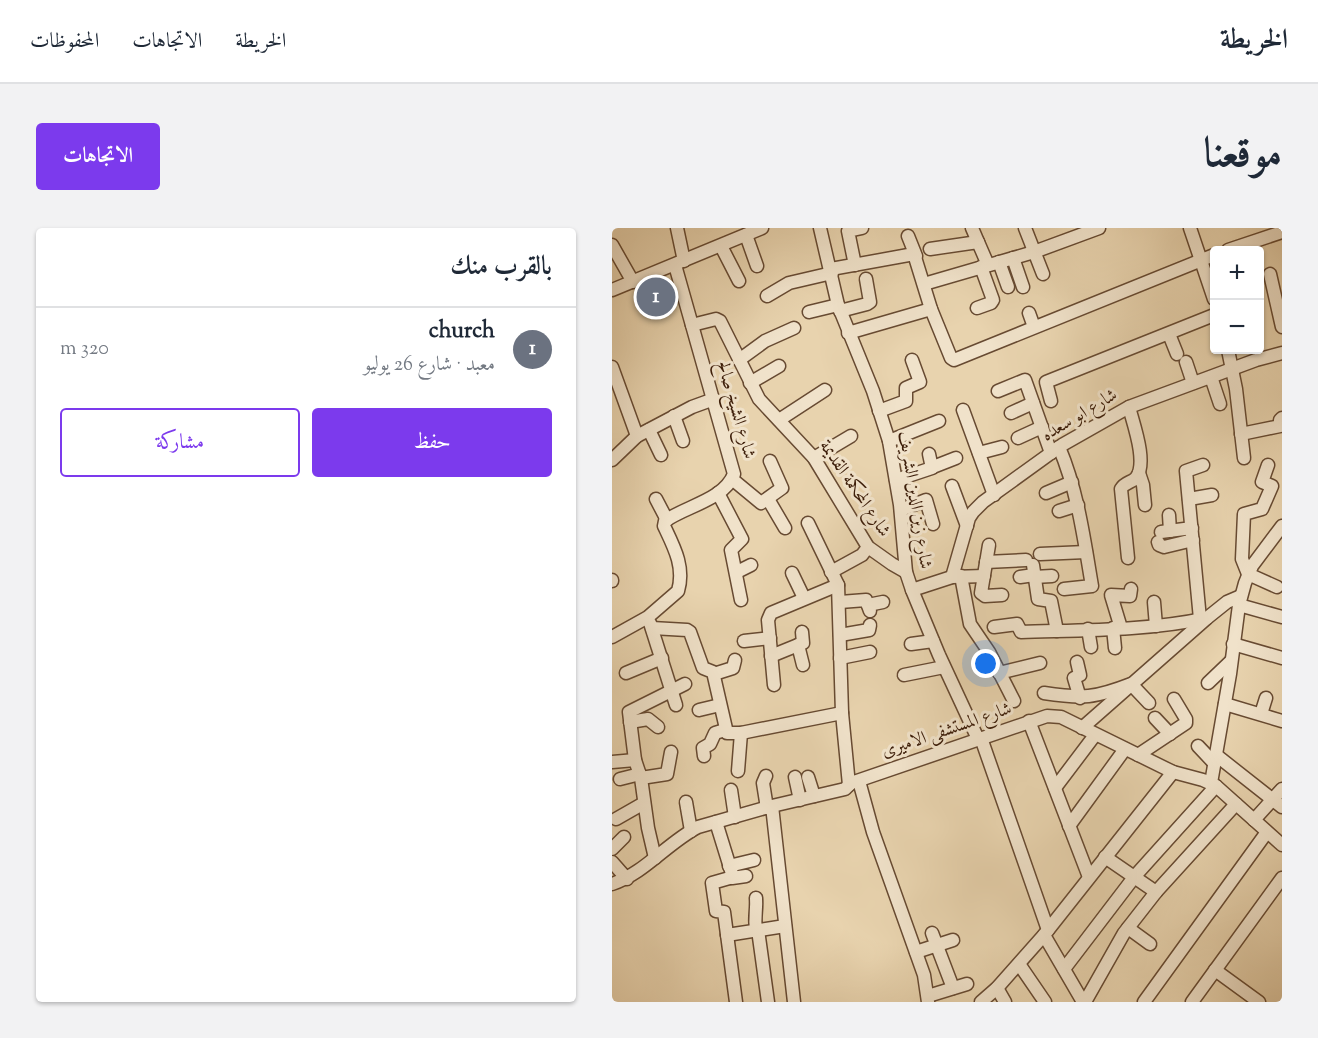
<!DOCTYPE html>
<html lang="ar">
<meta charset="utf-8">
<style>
:root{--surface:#fff;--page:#f2f2f3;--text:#1f2937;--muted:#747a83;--line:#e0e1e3;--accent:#7c3aed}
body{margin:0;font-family:"Sorts Mill Goudy",Amiri,serif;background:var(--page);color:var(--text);direction:rtl}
.controls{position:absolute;right:18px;top:18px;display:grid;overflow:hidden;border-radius:6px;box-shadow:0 2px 4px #0004}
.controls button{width:54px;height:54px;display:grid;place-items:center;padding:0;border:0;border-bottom:2px solid var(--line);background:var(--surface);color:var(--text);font:30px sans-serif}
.you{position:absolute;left:374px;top:436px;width:21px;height:21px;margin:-15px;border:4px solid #fff;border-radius:50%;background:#1a73e8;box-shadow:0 0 0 9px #1a73e833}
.badge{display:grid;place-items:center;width:39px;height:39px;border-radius:50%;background:var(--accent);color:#fff;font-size:20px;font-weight:700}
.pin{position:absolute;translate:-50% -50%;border:3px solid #fff;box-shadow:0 2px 6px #0006}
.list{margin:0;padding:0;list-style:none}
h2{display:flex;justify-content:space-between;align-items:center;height:78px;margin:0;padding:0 24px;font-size:26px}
h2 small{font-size:20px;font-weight:400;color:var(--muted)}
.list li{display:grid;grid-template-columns:39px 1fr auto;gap:18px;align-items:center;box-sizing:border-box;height:84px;padding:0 24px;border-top:2px solid var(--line)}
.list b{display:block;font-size:22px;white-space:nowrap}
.list p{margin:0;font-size:20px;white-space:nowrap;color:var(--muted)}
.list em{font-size:20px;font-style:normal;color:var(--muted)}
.actions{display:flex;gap:12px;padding:18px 24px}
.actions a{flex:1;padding:14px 0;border:2px solid var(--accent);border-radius:6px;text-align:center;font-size:21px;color:var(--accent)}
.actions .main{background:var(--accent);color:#fff}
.map{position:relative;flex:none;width:670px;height:774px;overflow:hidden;direction:ltr;border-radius:6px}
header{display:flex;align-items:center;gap:36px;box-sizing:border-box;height:84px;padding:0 30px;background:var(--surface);border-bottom:2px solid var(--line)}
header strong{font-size:28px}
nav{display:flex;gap:33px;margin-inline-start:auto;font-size:21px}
.intro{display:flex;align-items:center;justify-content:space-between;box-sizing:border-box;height:144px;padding:0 36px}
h1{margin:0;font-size:42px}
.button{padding:15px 27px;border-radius:6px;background:var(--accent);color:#fff;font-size:21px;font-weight:700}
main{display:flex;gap:36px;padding:0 36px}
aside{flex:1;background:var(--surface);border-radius:6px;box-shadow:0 2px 4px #0004}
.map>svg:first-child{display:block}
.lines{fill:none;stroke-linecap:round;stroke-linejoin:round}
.minor-casing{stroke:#674a32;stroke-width:15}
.minor{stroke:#f0e2ca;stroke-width:12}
.labels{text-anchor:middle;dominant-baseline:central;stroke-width:6;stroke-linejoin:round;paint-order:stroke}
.street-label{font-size:18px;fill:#3c1d09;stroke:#f0e2ca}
</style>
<header>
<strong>الخريطة</strong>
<nav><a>الخريطة</a><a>الاتجاهات</a><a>المحفوظات</a></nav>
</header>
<div class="intro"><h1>موقعنا</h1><a class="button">الاتجاهات</a></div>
<main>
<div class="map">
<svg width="670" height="774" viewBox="0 0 670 774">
<rect width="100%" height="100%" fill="#e8d3ae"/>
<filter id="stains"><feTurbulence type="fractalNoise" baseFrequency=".00333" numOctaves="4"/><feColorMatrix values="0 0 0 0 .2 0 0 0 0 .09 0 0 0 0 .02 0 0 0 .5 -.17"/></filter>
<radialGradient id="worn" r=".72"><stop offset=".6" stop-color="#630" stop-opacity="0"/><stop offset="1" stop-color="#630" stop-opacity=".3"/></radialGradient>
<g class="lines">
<defs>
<g id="minor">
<path d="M65 0 72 33"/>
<path d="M208 0 226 77 261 163 277 213 288 277 294 344 300 362 327 427 366 511"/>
<path d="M360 0 366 14"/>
<path d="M413 0 431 46"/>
<path d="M578 0 602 71"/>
<path d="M134 7 145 38"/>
<path d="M296 8 304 28"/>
<path d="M0 17 21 54"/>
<path d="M109 18 127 53"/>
<path d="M318 21 366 14 376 37"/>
<path d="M616 22 670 4"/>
<path d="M401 30 411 59"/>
<path d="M387 34 396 59"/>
<path d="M243 37 236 3 250 0"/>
<path d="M219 41 302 26 319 81 339 130 342 132 602 27"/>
<path d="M658 46 670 99"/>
<path d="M312 56 422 24 487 0"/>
<path d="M0 62 150 0"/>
<path d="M155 68 177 55 220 45"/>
<path d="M365 80 379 75 381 72 369 39"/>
<path d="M228 83 255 76 258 74 254 51"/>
<path d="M197 84 226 77"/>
<path d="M417 85 422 99"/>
<path d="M80 97 104 91 108 93 147 171 202 230 256 319 280 336 294 344"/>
<path d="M236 105 319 81"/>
<path d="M557 106 565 126"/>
<path d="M616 122 624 161 632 230"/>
<path d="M127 132 153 113 182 100"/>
<path d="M574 134 581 155"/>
<path d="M0 139 25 208"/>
<path d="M599 149 608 176"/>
<path d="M138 155 167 138"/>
<path d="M386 163 413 152 439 225"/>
<path d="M439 173 434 154 602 87"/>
<path d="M351 182 382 267"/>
<path d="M267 183 294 173V160L308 154 300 132"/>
<path d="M399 185 421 175"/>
<path d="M62 188 71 213"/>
<path d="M167 192 213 162"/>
<path d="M37 202 49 227"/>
<path d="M629 206 668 198V192L670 190"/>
<path d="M406 210 430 199"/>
<path d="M277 213 327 193"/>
<path d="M447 219C466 264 472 311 480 358L452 361"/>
<path d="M367 225 390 219"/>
<path d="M202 230 239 208"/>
<path d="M0 232 25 208 80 179 102 171"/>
<path d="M656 237 650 254 660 258 650 281 632 286 630 331 636 346 665 359"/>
<path d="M321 239 344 230"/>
<path d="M527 245 531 257 533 277"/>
<path d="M120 251 149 275 170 260 158 233"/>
<path d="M284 252 320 240 317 226"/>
<path d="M340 258 355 298"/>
<path d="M106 265 130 311 119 322 129 372"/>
<path d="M434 265 460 254"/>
<path d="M44 271 55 292"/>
<path d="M156 271 173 300"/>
<path d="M577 271 600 267"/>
<path d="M289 282 314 272 321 296"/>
<path d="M447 283 466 277"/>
<path d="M557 287 558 303"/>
<path d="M196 295 226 357 230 485 237 557"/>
<path d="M549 304 580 300"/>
<path d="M546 314 547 317 552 319 581 312"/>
<path d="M377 317 369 365 373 368 390 367"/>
<path d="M428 326 474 324"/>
<path d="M516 330 509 261C513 254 519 255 524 250 536 235 521 195 517 179"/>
<path d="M374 334 414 332"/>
<path d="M421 337 426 371 439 373 445 403"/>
<path d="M125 344 139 337"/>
<path d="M219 344 250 327 256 319"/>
<path d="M180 345 192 370"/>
<path d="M349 348 358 396 377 424 402 473"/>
<path d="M340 349 357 290 361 284 371 274 450 217 517 179 644 132 670 125"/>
<path d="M408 349 422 347"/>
<path d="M422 349 440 348"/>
<path d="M0 352V353"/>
<path d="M300 362 340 349 372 348"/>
<path d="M228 374 254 372 258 383"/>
<path d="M542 374 544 398"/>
<path d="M256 377 271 374"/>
<path d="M627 377 670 389"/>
<path d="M588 391 574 243 591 237"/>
<path d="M38 395 64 477"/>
<path d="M382 399 405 396 409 404C471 402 535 403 595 390"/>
<path d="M40 400 75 402 78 404 91 440 101 444 115 505H129L230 485"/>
<path d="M501 400 503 420"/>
<path d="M509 400 499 367 518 368 519 361"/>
<path d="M476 401 479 419"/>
<path d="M228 407 257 402 258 397"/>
<path d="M0 409 36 389 66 363C73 339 62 319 52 298L53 293C74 278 112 272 122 246L63 37"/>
<path d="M132 413 158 410"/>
<path d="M299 416 321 413"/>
<path d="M621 416 670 430"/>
<path d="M186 417 191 437"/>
<path d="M159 428 191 415 190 404"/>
<path d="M228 430 258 424"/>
<path d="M465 434 468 447 462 450 468 470"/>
<path d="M14 445 50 430"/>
<path d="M387 445 428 435"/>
<path d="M102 446 121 440 123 432"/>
<path d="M292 447 332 439"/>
<path d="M596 455 619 433"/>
<path d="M162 457 156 392 159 385 226 357"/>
<path d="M432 465C471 471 483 470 519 456L537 475"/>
<path d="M613 476 670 493"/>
<path d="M87 482 108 477"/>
<path d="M649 486 654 470"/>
<path d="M543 490 558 506"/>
<path d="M417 493 477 649"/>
<path d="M18 494 36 491 46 499"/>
<path d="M470 500 595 390 615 374 629 368"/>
<path d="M369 510 436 702"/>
<path d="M586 518 602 535"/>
<path d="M526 527 574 495V491L562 471"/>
<path d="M604 527 670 579"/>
<path d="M92 528 91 520 98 516 103 505 113 502"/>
<path d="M0 534 23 532"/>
<path d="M126 543 129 505"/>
<path d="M154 548 151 555 155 580"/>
<path d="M183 549 188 572"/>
<path d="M196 549 202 568"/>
<path d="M29 550 55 546 59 524"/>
<path d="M8 551 28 546"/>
<path d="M247 553 261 604 312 747 316 774"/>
<path d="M599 555 618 446 627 377 633 355 640 338 670 298"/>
<path d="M443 560 483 507"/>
<path d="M119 562 123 589"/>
<path d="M74 574 79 603"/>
<path d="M160 578 182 774"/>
<path d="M4 591 32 575"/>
<path d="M642 592 670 561"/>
<path d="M104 594 121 649 100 655 104 683 112 684 124 774"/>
<path d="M457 598 513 521"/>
<path d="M0 621 12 609"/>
<path d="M493 629 544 664"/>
<path d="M43 630 36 600 29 550 23 532 17 484 73 456"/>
<path d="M0 634 15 651"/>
<path d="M117 638 142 632"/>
<path d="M120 650 134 648"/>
<path d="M0 656C33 645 55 615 86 599L160 578 233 561 239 555 435 488 449 489 561 544 591 552 604 558 670 617"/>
<path d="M516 700 538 716"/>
<path d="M144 702C142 688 145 683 144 670"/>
<path d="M146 702 156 774"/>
<path d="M320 705 341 760"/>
<path d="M115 707 173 698"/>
<path d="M432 707 471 774"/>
<path d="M304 724 341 712"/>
<path d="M407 736 433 774"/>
<path d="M452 741 523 648 604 558"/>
<path d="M603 742 647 774"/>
<path d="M385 760 393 774"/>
<path d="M316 768 355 756"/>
<path d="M369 774 385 760 432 707 561 544"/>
<path d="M473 774 512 705 544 664 624 576"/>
<path d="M532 774 655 604"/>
<path d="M580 774 670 650"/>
</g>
</defs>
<use href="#minor" class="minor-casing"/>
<use href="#minor" class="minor"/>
</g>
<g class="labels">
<g class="street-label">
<text transform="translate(123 182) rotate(74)">شارع الشيخ صالح</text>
<text transform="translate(468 188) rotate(-31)">شارع ابو سعده</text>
<text transform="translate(242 261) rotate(56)">شارع المحكمة القديمة</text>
<text transform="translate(302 272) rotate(81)">شارع زين الدين الشريف</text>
<text transform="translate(335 503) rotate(-19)">شارع المستشفى الاميرى</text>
</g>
</g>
<rect width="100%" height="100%" filter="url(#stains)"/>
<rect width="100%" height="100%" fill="url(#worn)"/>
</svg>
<div class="controls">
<button>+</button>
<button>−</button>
</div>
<div class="you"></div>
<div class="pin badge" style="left:44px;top:69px;background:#6b7280">1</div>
</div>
<aside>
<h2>بالقرب منك<small></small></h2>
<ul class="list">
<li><span class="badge" style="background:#6b7280">1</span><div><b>church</b><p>معبد · شارع 26 يوليو</p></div><em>320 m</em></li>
</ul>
<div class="actions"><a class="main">حفظ</a><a>مشاركة</a></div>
</aside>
</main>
